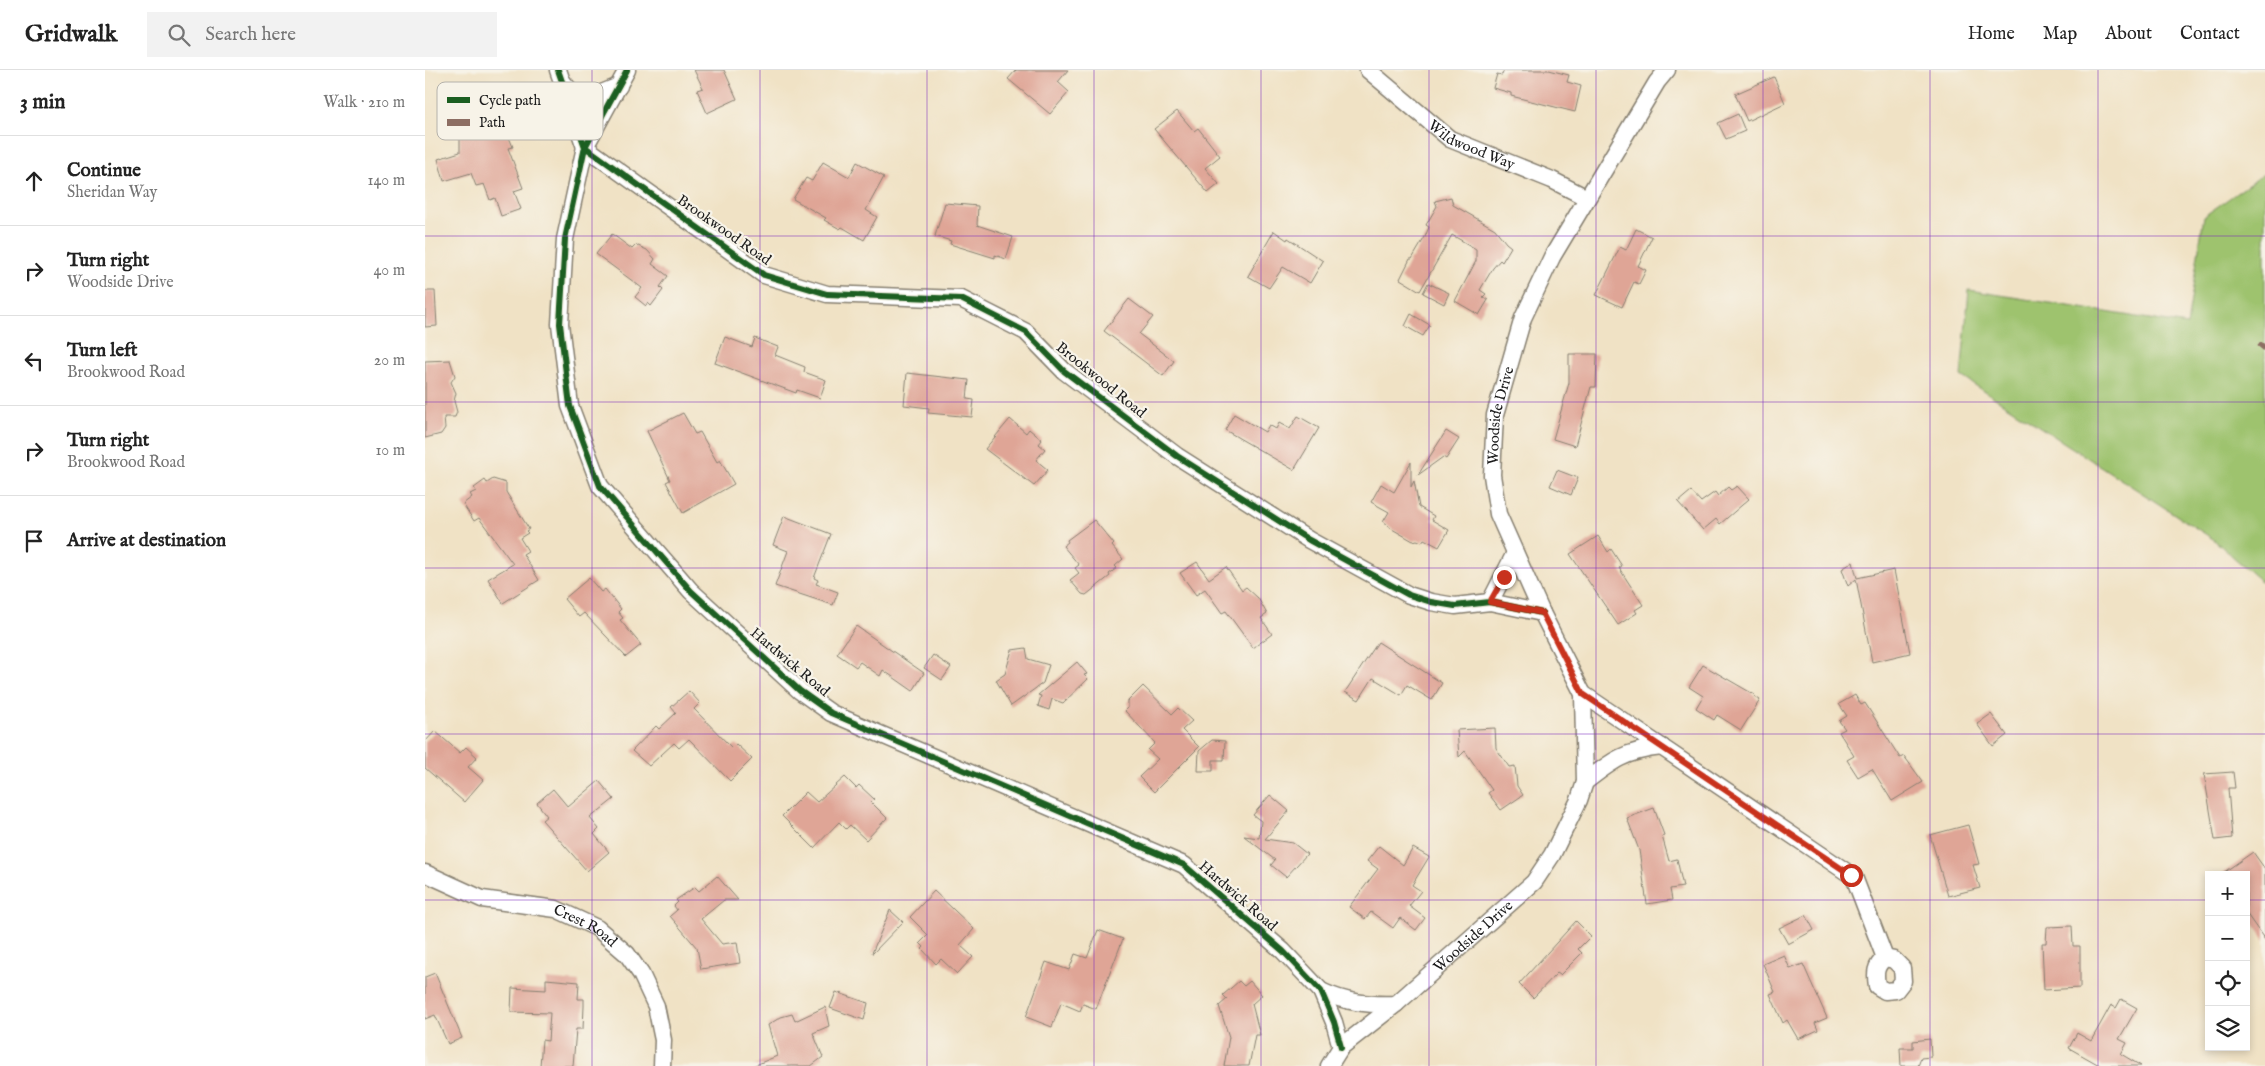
<!DOCTYPE html>
<meta charset="utf-8">
<style>
:root{--surface:#fff;--page:#f2f2f2;--text:#222;--muted:#767676;--line:#e0e0e0}
body{margin:0;font-family:"IM FELL English",serif;background:var(--page);color:var(--text)}
.controls{position:absolute;right:15px;bottom:15px;display:grid;overflow:hidden;border-radius:0px;box-shadow:0 2px 8px #0003}
.controls button{width:45px;height:45px;display:grid;place-items:center;padding:0;border:0;border-bottom:1px solid var(--line);background:var(--surface);color:var(--text);font:25px sans-serif}
.stop{position:absolute;width:15px;height:15px;margin:-11px;border:4px solid #c8321e;border-radius:50%;background:#fff}
.stop.end{background:#c8321e;border-color:#fff;box-shadow:0 1px 5px #0008}
.list{margin:0;padding:0;list-style:none}
h2{display:flex;justify-content:space-between;align-items:center;height:65px;margin:0;padding:0 20px;font-size:21px}
h2 small{font-size:16px;font-weight:400;color:var(--muted)}
.list li{display:grid;grid-template-columns:32px 1fr auto;gap:15px;align-items:center;box-sizing:border-box;height:90px;padding:0 20px;border-top:1px solid var(--line)}
.list b{display:block;font-size:19px;white-space:nowrap}
.list p{margin:0;font-size:16px;white-space:nowrap;color:var(--muted)}
.list em{font-size:16px;font-style:normal;color:var(--muted)}
.icon{flex:none;width:28px;height:28px;fill:none;stroke:currentColor;stroke-width:2;stroke-linecap:round;stroke-linejoin:round}
.map{position:relative;flex:none;width:1840px;height:996px;overflow:hidden}
header{display:flex;align-items:center;gap:30px;box-sizing:border-box;height:70px;padding:0 25px;background:var(--surface);border-bottom:1px solid var(--line)}
header strong{font-size:24px}
nav{display:flex;gap:28px;margin-inline-start:auto;font-size:18px}
.search{width:350px;height:45px;background:var(--page);display:flex;align-items:center;gap:12px;box-sizing:border-box;padding:0 18px;border-radius:0px;color:var(--muted);font-size:19px}
main{display:flex}
aside{flex:1;background:var(--surface)}
.map>svg:first-child{display:block}
.green{fill:#9ec36e;stroke:#5d7045}
.building{fill:#dfa596}
.lines{fill:none;stroke-linecap:round;stroke-linejoin:round}
.minor-casing{stroke:#867f70;stroke-width:19}
.minor{stroke:#fff;stroke-width:16}
.quiet{stroke:#8d6e63;stroke-width:5;stroke-dasharray:10 5;stroke-linecap:butt}
.cycleway-casing{stroke:#f7f3e8;stroke-width:9}
.cycleway{stroke:#1b5e20;stroke-width:6}
.route{stroke:#c8321e;stroke-width:6}
.grid{fill:none;stroke:#7b2cbf;stroke-width:1;stroke-opacity:0.55}
.labels{text-anchor:middle;dominant-baseline:central;stroke-width:4.5;stroke-linejoin:round;paint-order:stroke}
.street-label{font-size:15px;fill:#1c1c1c;stroke:#f7f3e8}
.key{fill:#f7f3e8;stroke:#b5b2ab;stroke-width:1}
.key-label{font-size:14px;fill:#1c1c1c}
</style>
<header>
<strong>Gridwalk</strong>
<div class="search"><svg class="icon" aria-label="search" viewBox="0 0 24 24"><circle cx="10" cy="10" r="6"/><path d="M15 15l6 6"/></svg>Search here</div>
<nav><a>Home</a><a>Map</a><a>About</a><a>Contact</a></nav>
</header>
<main>
<aside>
<h2>3 min<small>Walk · 210 m</small></h2>
<ul class="list">
<li><svg class="icon" aria-label="ahead" viewBox="0 0 24 24"><path d="M12 20V5M6 11l6-6 6 6"/></svg><div><b>Continue</b><p>Sheridan Way</p></div><em>140 m</em></li>
<li><svg class="icon" aria-label="right" viewBox="0 0 24 24"><path d="M7 20v-9h11M14 6l5 5-5 5"/></svg><div><b>Turn right</b><p>Woodside Drive</p></div><em>40 m</em></li>
<li><svg class="icon" aria-label="left" viewBox="0 0 24 24"><path d="M17 20v-9H6M10 6l-5 5 5 5"/></svg><div><b>Turn left</b><p>Brookwood Road</p></div><em>20 m</em></li>
<li><svg class="icon" aria-label="right" viewBox="0 0 24 24"><path d="M7 20v-9h11M14 6l5 5-5 5"/></svg><div><b>Turn right</b><p>Brookwood Road</p></div><em>10 m</em></li>
<li><svg class="icon" aria-label="arrive" viewBox="0 0 24 24"><path d="M6 21V4h12l-3 4 3 4H6"/></svg><div><b>Arrive at destination</b></div></li>
</ul>
</aside>
<div class="map">
<svg width="1840" height="996" viewBox="0 0 1840 996">
<rect width="100%" height="100%" fill="#f7f3e8"/>
<filter id="ink" filterUnits="userSpaceOnUse"><feTurbulence type="fractalNoise" baseFrequency=".02" numOctaves="2"/><feDisplacementMap in="SourceGraphic" scale="10" xChannelSelector="R" yChannelSelector="G"/><feConvolveMatrix kernelMatrix="1 2 1 2 8 2 1 2 1" color-interpolation-filters="sRGB"/></filter>
<filter id="wash" filterUnits="userSpaceOnUse"><feTurbulence type="fractalNoise" baseFrequency=".0096" numOctaves="4" result="noise"/><feDisplacementMap in="SourceGraphic" scale="20" xChannelSelector="R" yChannelSelector="G"/><feGaussianBlur stdDeviation="1.12" result="paint"/><feColorMatrix in="noise" values="0 0 0 0 0 0 0 0 0 0 0 0 0 0 0 0 0 1.4 0 .05"/><feComposite in="paint" operator="in"/></filter>
<g filter="url(#wash)">
<rect width="100%" height="100%" fill="#f0e2c5"/>
<path class="green" d="M1840 103V515L1788 469 1536 306 1544 220 1762 255 1779 146Z"/>
<g id="blocks">
<g class="building">
<path d="M269 0H299L312 29 282 43 272 20 278 18Z"/>
<path d="M591 0H643L633 12 644 22 625 44 583 9Z"/>
<path d="M1079 0H1124L1144 5 1142 12 1156 16 1150 42 1086 26V23L1068 18 1072 4 1077 5Z"/>
<path d="M1349 7 1360 33 1322 51 1310 24Z"/>
<path d="M35 20 48 52 66 46 72 63 81 60 88 77 83 78 98 118 89 121 96 139 76 146 70 128 65 130 59 114 51 116 46 103 19 111 13 89 35 82Z"/>
<path d="M752 41 769 61 773 58 795 86 780 98 794 114 783 123 729 59Z"/>
<path d="M1313 44 1320 61 1301 69 1293 53Z"/>
<path d="M398 92 424 107 432 92 459 107 441 140 452 147 439 170 417 157 415 159 399 150 401 148 368 129 381 108 387 111Z"/>
<path d="M1026 127 1028 135 1070 159 1081 173 1086 177 1077 192 1075 190 1068 198 1055 220 1061 224 1058 227 1063 230 1054 245 1030 231 1051 191V179L1027 165 995 221 975 209 985 189H987L1000 167 1004 157 1001 155 1012 136 1010 131Z"/>
<path d="M520 133 553 136 552 155 588 167 581 189 570 185V188L525 174 526 171 510 166Z"/>
<path d="M1211 159 1227 167 1213 196 1221 200 1214 214 1209 212 1197 237 1171 225 1195 177 1201 180Z"/>
<path d="M849 161 862 170 863 168 898 191 885 213 858 197 844 218 823 206Z"/>
<path d="M187 164 207 179 211 175 222 180 230 189 227 194 243 206 235 217 238 220 226 236 223 233 221 236 210 227 217 218 171 184Z"/>
<path d="M1003 213 1024 223 1019 234 998 223Z"/>
<path d="M0 221H10L12 256 0 257Z"/>
<path d="M704 229 728 247 714 264 749 291 738 306 679 261Z"/>
<path d="M986 244 1005 255 998 266 980 256Z"/>
<path d="M300 267 327 277 330 268 353 277 350 285 380 297 379 302 401 310 395 328 372 320 371 323 290 293Z"/>
<path d="M1144 284H1172L1171 317H1166L1150 376 1128 369 1144 313Z"/>
<path d="M25 290 30 306 26 312 31 323 29 331 32 342 30 347H19L20 358 16 364 0 368V291Z"/>
<path d="M482 303 544 310 542 329 549 330 547 347 503 343 504 338 479 335Z"/>
<path d="M258 343 270 364 275 362 292 392 295 390 309 414 258 443 241 412 245 410 222 361Z"/>
<path d="M809 344 840 362 844 355 851 359 854 353 865 359 873 346 894 358 869 400 800 360Z"/>
<path d="M585 349 601 363 604 359 617 370 614 374 620 379 611 390 623 400 609 416 560 379Z"/>
<path d="M1021 361 1034 369 1021 389 1018 387 993 405Z"/>
<path d="M986 392V417L989 411 994 437 1009 446 1007 450 1024 460 1014 477 999 469 997 472 992 470 988 471 967 459 958 452 964 442 946 432 956 414 969 422Z"/>
<path d="M1132 400 1153 408 1146 425 1125 416Z"/>
<path d="M68 409 81 413V422L104 459 101 461 103 463 95 468 103 481 98 484 114 510 78 533 63 509 88 494 54 448 49 451 38 434 47 427 45 424 51 421 49 418 60 410 62 413Z"/>
<path d="M1312 416 1324 429 1295 454 1291 449 1278 460 1253 432 1266 421 1276 432 1290 422 1293 426 1303 417 1306 420Z"/>
<path d="M359 446 406 464 389 508 393 510 391 514 413 522 408 535 350 516 363 481 348 475Z"/>
<path d="M669 450 689 474 687 476 698 489 690 496 692 498 684 504 685 506 661 525 657 524 645 510 654 503 650 498 654 495 638 476 643 472 642 470Z"/>
<path d="M1173 466 1183 482 1186 479 1197 496 1194 498 1218 535 1210 540 1212 543 1193 555 1145 484Z"/>
<path d="M772 492 784 509 801 497 817 520 821 517 833 528 842 544 836 548 847 564 828 578 801 541 797 543 780 519 771 525 755 503Z"/>
<path d="M1428 492 1432 508 1469 500 1485 583 1447 592 1431 509 1423 516 1417 499Z"/>
<path d="M164 508 176 522 180 519 196 539 193 542 198 548 195 550 216 575 201 587 159 543 154 547 139 529Z"/>
<path d="M431 556 499 603 488 621 458 600 455 606 435 592 431 597 412 584Z"/>
<path d="M953 572 1017 613 1007 630 982 615 976 625 948 608 934 630 920 622Z"/>
<path d="M601 578 603 589 624 595 618 613 586 636 571 610 580 604 587 580Z"/>
<path d="M508 585 526 597 517 610 499 598Z"/>
<path d="M652 592 662 604 659 605 663 609 638 633 627 629 624 640 613 636 616 626 613 625Z"/>
<path d="M1278 595 1330 625 1329 626 1335 630 1316 660 1292 645 1289 650 1271 638 1278 626 1264 617Z"/>
<path d="M718 616 747 644 753 638 767 651 757 660 774 677 729 722 714 707 733 689 723 680 730 673 700 641 703 638V631Z"/>
<path d="M264 621 275 633 269 639 307 678 311 674 327 689 305 711 264 669 254 678 249 673 224 696 207 681 231 656 234 659 251 643 246 637Z"/>
<path d="M1430 625 1436 635 1440 633 1475 688 1479 686 1498 712 1467 731 1447 699 1433 707 1422 690 1429 686 1414 662 1420 659 1414 651 1422 646 1414 634Z"/>
<path d="M1566 644 1582 665 1568 676 1552 654Z"/>
<path d="M1070 658 1071 678 1084 697 1090 696 1092 716 1098 725 1076 740 1063 723 1067 720 1040 681 1034 687 1032 660Z"/>
<path d="M10 661 35 683 41 677 52 687 43 697 58 710 39 732 0 698V672Z"/>
<path d="M787 670 800 671 799 690H788V701H773L774 681Z"/>
<path d="M1808 702 1810 718H1803L1807 768 1790 770 1779 704Z"/>
<path d="M420 707 431 718 434 715 449 729 446 732 462 748 441 770 425 755 421 759 414 752 389 778 357 746 381 722 392 732Z"/>
<path d="M174 711 189 729 165 748 174 759 169 764 184 782 162 801 117 750 122 746 112 733 128 719 143 737Z"/>
<path d="M845 725 864 741 840 769 868 773 882 784 861 807 846 795 850 790 819 766 834 768 836 751 828 745Z"/>
<path d="M1229 738 1239 765 1237 766 1244 791 1252 789 1258 817 1245 819 1247 830 1222 834 1214 780 1202 748Z"/>
<path d="M1543 755 1554 794 1548 795 1555 818 1523 826 1505 765Z"/>
<path d="M954 776 978 795 988 778 1004 787 987 815 996 821 984 836 1000 848 991 860 975 848 968 858 946 842 940 849 924 837 953 799 942 791Z"/>
<path d="M1828 782 1840 799V870L1821 843V805H1795Z"/>
<path d="M292 806 313 830H299L276 849 297 874 312 872 315 893 276 899 272 878 245 846 252 840 249 836 253 832 251 830 270 817 274 821Z"/>
<path d="M509 821 549 859 535 875 548 887 532 904 516 889 511 894 497 879 499 877 495 873 503 865 485 847Z"/>
<path d="M465 840 478 852 448 883H447Z"/>
<path d="M1381 845 1389 860 1363 874 1354 858Z"/>
<path d="M1151 851 1166 866 1153 879 1157 883 1135 905 1132 903 1108 928 1094 914Z"/>
<path d="M1647 856 1648 876H1655V918L1619 920 1617 873H1621L1622 857Z"/>
<path d="M673 860 698 869 671 939 658 934 655 941 636 933 627 957 601 947 621 892 644 900 650 884 662 888Z"/>
<path d="M1359 885 1365 899 1378 894 1402 948 1390 953 1393 960 1373 969 1362 950 1358 953 1345 924 1350 922 1338 894Z"/>
<path d="M10 903 37 968 23 974 10 945 0 949V907Z"/>
<path d="M121 909 154 912 153 929H159V936L158 959H151L148 996H115L117 970 123 971 125 943 86 942 87 918 121 920Z"/>
<path d="M814 911 819 916 825 911 837 925 827 934 835 965H830L824 996H799L804 967 794 936 802 929 798 925Z"/>
<path d="M411 922 443 933 439 950 405 938Z"/>
<path d="M1696 929 1712 938 1694 969 1702 973 1696 984 1716 996H1676L1644 978 1652 963 1666 971 1686 935 1691 938Z"/>
<path d="M400 937 404 956 388 963 398 987 386 996H328L352 986 343 955 356 947 367 944 370 951Z"/>
<path d="M1505 969 1506 987 1496 988 1493 996H1476L1475 978H1488V971Z"/>
</g>
</g>
</g>
<g filter="url(#ink)">
<use href="#blocks" fill-opacity="0" stroke="#867f70" stroke-width="1"/>
<g class="lines">
<defs>
<g id="minor">
<path d="M133 0 160 77 339 205 402 224 536 229 601 262 639 301 752 386 884 470 984 525 1006 532 1030 536 1065 532 1117 543"/>
<path d="M202 0 160 77 140 169 135 254 145 336 175 416 266 521 375 621 406 643 759 795 858 881 896 921 909 952 916 977"/>
<path id="s1" d="M943 0 1025 69 1127 110 1162 128"/>
<path d="M138 12 148 24 164 28 194 16"/>
<path d="M1065 532 1090 483"/>
<path d="M1158 624 1429 807 1460 888C1450 896 1450 903 1452 916L1460 921 1471 920 1478 911 1477 898 1469 890 1460 888"/>
<path d="M1160 712C1188 690 1200 681 1237 677"/>
<path id="s2" d="M0 803 57 829 131 839 172 858 202 884 216 904 231 936 238 970 237 996"/>
<path d="M896 921C921 933 944 935 971 934"/>
<path id="s3" d="M904 996 916 977 971 934 1109 812 1127 785 1154 730 1160 712 1158 624 1117 543 1073 444 1067 405 1070 345 1098 248 1127 187 1232 12 1242 0"/>
</g>
</defs>
<use href="#minor" class="minor-casing"/>
<use href="#minor" class="minor"/>
<path class="quiet" d="M1834 274 1840 279"/>
<defs>
<g id="cycleway">
<path d="M133 0 160 77 339 205 402 224 536 229 601 262 639 301 752 386 884 470 984 525 1006 532 1030 536 1065 532 1117 543"/>
<path d="M202 0 160 77 140 169 135 254 145 336 175 416 266 521 375 621 406 643 759 795 858 881 896 921 909 952 916 977"/>
</g>
</defs>
<use href="#cycleway" class="cycleway-casing"/>
<use href="#cycleway" class="cycleway"/>
</g>
</g>
<g class="lines" filter="url(#ink)">
<path class="route" d="M1079 507 1065 532 1117 543 1158 624 1426 805"/>
</g>
<path class="grid" d="M167 0V996M335 0V996M502 0V996M669 0V996M836 0V996M1004 0V996M1171 0V996M1338 0V996M1505 0V996M1673 0V996M0 166H1840M0 332H1840M0 498H1840M0 664H1840M0 830H1784M1821 830H1840"/>
<g class="labels">
<g class="street-label">
<text stroke="none"><textPath href="#s1" startOffset="129">Wildwood Way</textPath></text>
<text transform="translate(299 160) rotate(35)">Brookwood Road</text>
<text transform="translate(676 310) rotate(39)">Brookwood Road</text>
<text stroke="none"><textPath href="#s3" startOffset="776">Woodside Drive</textPath></text>
<text transform="translate(365 592) rotate(40)">Hardwick Road</text>
<text transform="translate(813 826) rotate(41)">Hardwick Road</text>
<text stroke="none"><textPath href="#s2" startOffset="171">Crest Road</textPath></text>
<text stroke="none"><textPath href="#s3" startOffset="195">Woodside Drive</textPath></text>
</g>
</g>
<rect x="12" y="12" width="166" height="58" rx="8" class="key"/>
<rect x="22" y="27" width="23" height="6" fill="#1b5e20"/>
<rect x="22" y="49" width="23" height="7" fill="#8d6e63"/>
<g class="key-label">
<text x="54" y="35">Cycle path</text>
<text x="54" y="57">Path</text>
</g>
</svg>
<div class="controls">
<button>+</button>
<button>−</button>
<button><svg class="icon" aria-label="locate" viewBox="0 0 24 24"><circle cx="12" cy="12" r="6"/><path d="M12 2v4M12 18v4M2 12h4M18 12h4"/></svg></button>
<button><svg class="icon" aria-label="layers" viewBox="0 0 24 24"><path d="M12 4l9 5-9 5-9-5zM3 14l9 5 9-5"/></svg></button>
</div>
<div class="stop" style="left:1426px;top:805px"></div>
<div class="stop end" style="left:1079px;top:507px"></div>
</div>
</main>
